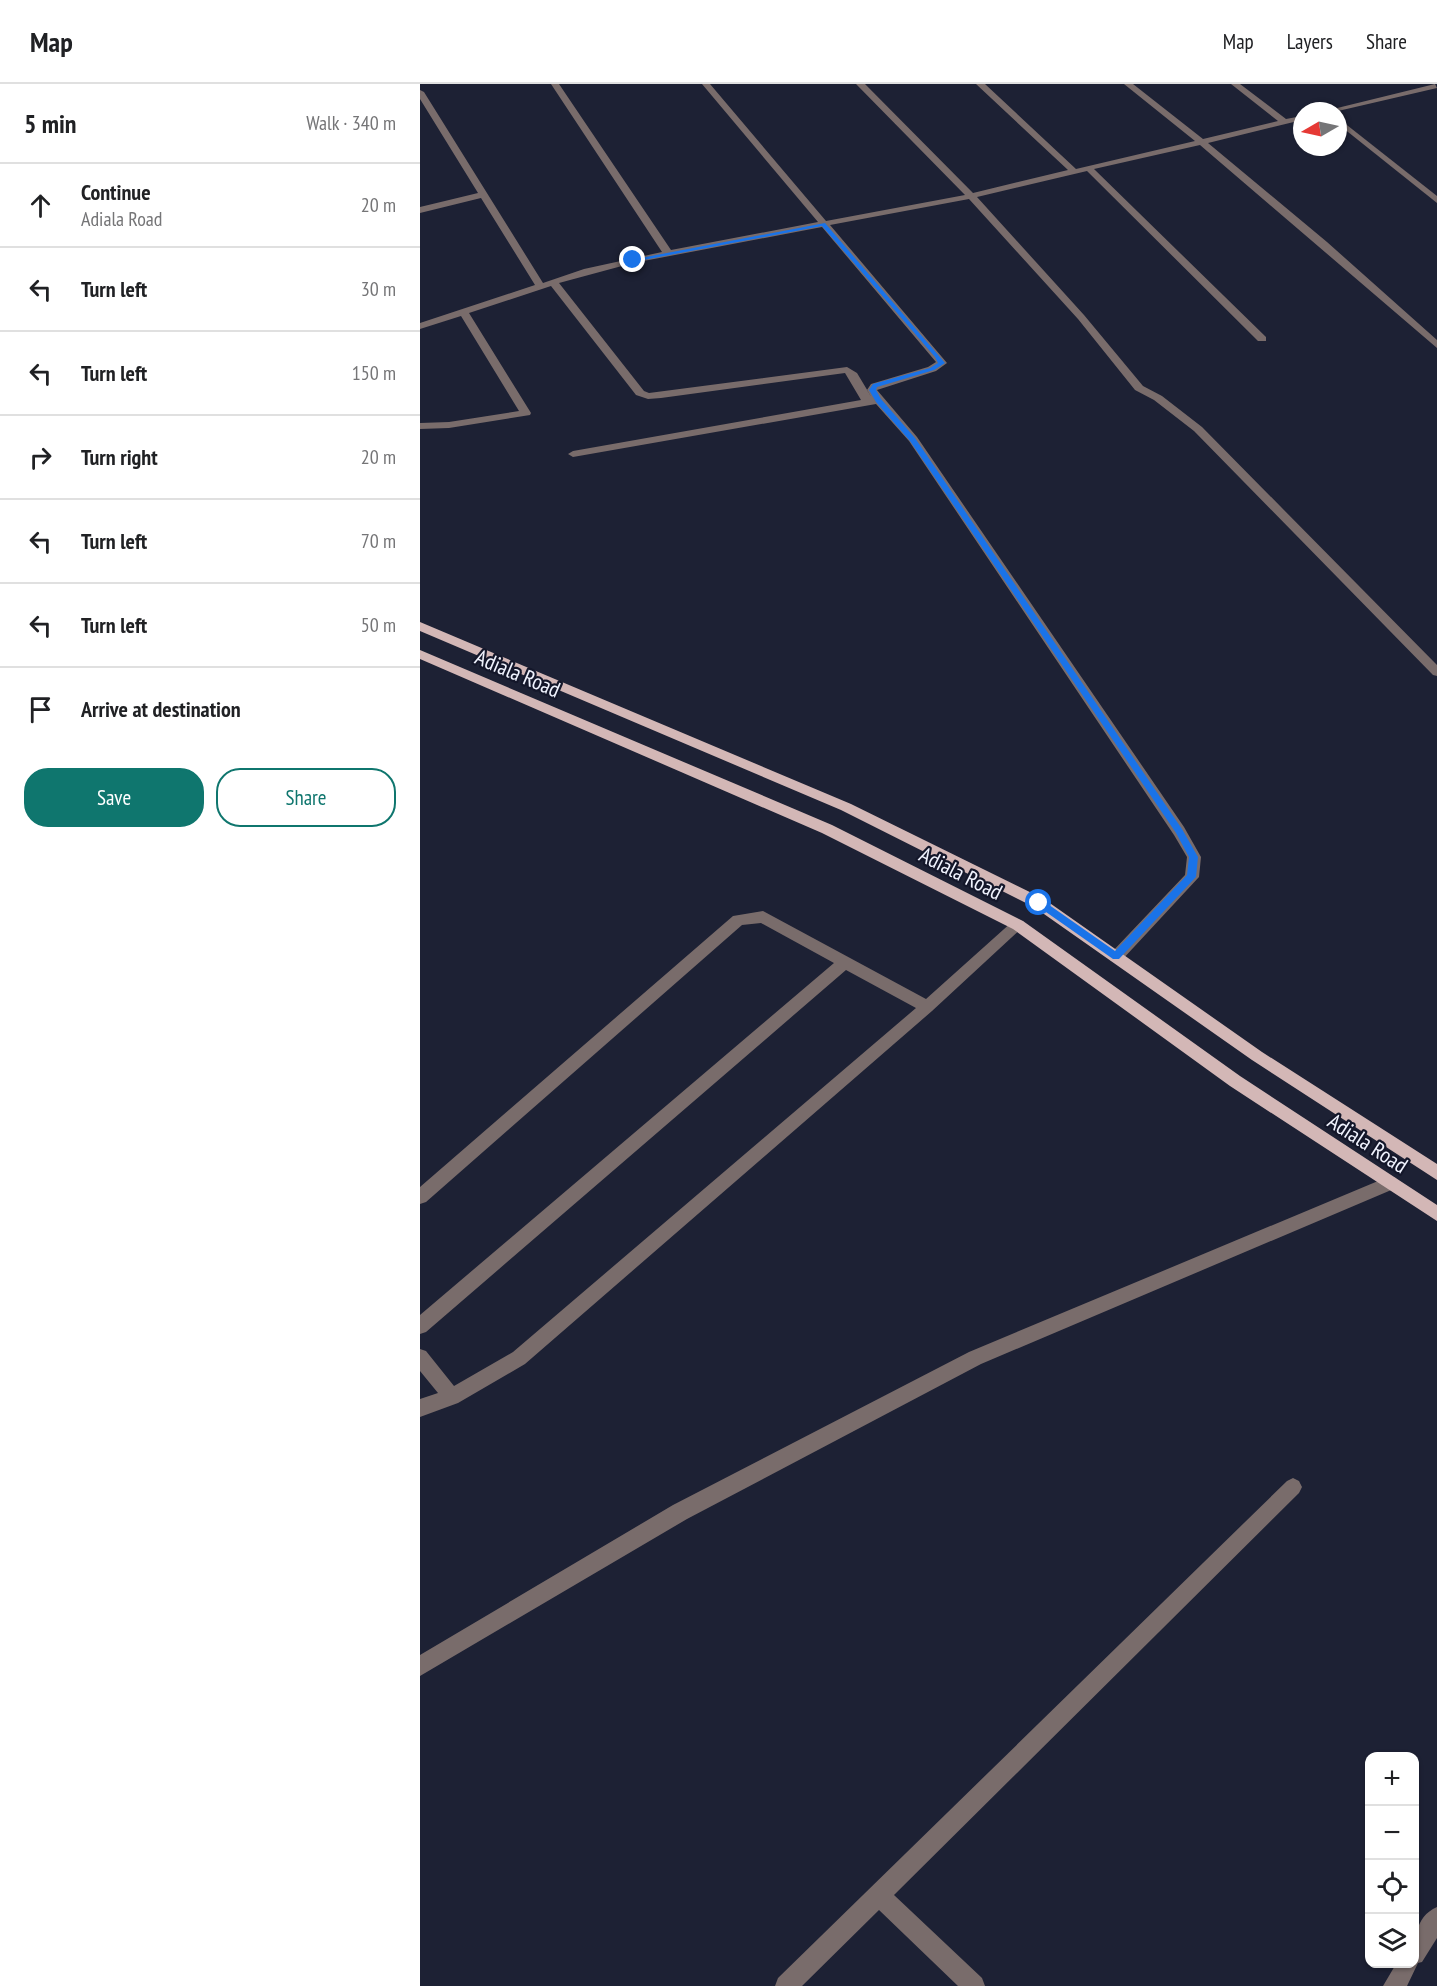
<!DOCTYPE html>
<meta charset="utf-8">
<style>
:root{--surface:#fff;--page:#f6f6f6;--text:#202124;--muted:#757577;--line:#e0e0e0;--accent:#0f766e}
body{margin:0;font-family:"PT Sans Narrow",sans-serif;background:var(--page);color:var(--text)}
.controls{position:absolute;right:18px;bottom:18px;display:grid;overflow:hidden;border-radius:12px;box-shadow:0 2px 4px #0004}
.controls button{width:54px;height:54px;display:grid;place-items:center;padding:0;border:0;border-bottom:2px solid var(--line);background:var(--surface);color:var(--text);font:30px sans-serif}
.compass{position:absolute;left:873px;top:18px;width:54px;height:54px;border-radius:50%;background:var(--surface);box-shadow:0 2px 4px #0004;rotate:261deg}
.stop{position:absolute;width:18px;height:18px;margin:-14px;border:4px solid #1a73e8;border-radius:50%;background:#fff}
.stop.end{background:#1a73e8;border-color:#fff;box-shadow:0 2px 6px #0008}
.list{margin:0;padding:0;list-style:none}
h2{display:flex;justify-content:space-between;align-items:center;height:78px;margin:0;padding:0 24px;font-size:26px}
h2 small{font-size:20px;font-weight:400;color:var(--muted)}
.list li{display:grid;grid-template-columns:39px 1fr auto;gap:18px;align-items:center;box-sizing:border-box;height:84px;padding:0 24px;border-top:2px solid var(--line)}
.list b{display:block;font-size:22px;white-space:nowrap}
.list p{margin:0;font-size:20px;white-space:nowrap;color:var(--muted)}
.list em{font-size:20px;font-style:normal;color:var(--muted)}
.actions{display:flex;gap:12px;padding:18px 24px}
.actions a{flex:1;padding:14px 0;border:2px solid var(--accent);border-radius:24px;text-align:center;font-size:21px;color:var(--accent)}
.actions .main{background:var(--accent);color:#fff}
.icon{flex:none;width:33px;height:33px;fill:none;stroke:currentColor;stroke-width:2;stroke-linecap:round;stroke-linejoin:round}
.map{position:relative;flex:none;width:1017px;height:1902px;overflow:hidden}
header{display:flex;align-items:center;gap:36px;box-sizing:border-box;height:84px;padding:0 30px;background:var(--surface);border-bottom:2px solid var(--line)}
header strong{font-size:28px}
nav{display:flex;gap:33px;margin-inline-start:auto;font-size:21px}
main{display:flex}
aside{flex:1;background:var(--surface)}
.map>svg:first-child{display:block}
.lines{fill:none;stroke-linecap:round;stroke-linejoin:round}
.minor{fill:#796c6b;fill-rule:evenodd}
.major{fill:#d3b7b6;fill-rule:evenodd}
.route{fill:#1a73e8}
.labels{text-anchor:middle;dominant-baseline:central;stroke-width:4.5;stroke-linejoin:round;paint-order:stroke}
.street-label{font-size:22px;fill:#f0f3fe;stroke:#14172a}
</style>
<header>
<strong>Map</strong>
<nav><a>Map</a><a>Layers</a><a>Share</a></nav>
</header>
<main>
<aside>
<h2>5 min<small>Walk · 340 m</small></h2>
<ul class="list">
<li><svg class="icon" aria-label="ahead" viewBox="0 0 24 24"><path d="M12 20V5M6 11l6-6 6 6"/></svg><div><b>Continue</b><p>Adiala Road</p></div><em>20 m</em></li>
<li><svg class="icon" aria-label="left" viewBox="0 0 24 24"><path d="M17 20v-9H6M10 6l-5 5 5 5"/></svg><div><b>Turn left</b></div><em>30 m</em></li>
<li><svg class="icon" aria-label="left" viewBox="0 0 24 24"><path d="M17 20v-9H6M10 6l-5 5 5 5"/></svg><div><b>Turn left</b></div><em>150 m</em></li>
<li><svg class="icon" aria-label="right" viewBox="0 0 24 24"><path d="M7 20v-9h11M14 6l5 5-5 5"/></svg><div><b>Turn right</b></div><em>20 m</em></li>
<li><svg class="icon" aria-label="left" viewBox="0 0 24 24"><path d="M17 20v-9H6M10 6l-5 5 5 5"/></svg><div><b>Turn left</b></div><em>70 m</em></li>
<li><svg class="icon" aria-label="left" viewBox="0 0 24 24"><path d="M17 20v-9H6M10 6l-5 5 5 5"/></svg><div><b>Turn left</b></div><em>50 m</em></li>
<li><svg class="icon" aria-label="arrive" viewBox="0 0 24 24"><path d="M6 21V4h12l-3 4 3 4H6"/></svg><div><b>Arrive at destination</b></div></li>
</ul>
<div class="actions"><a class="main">Save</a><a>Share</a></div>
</aside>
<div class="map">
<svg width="1017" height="1902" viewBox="0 0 1017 1902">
<rect width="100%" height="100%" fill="#1d2134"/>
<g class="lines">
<g class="minor">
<path d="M131 0H139L251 166 398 138 282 0H290L406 137 545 111 436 0H445L553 109 648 86 556 0H565L656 85 775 57 704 0H713L783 55 858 37 811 0H820L866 35 882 32V36L788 59 907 158 1017 256V264L780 61 674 85 846 253V257H838L667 87 557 113 664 231 723 302 742 312 782 343 1017 581V592L1013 591 774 347 734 316 715 306 658 235 549 115 410 141 527 279 516 287 457 306 497 353 764 743 781 773 779 793 701 877H691L689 873 691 869 765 791 767 773 754 751 489 357 456 320 153 373 148 370 153 367 441 316 425 289 241 314 228 315 216 311 131 202 49 229 111 329 110 331 29 344 0 345V339L29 338 99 327 41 232 0 245V239L115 201 61 114 0 129V123L58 109 0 15V6L4 8 123 199 164 185 242 168ZM402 143 516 278 508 283 451 300 447 306 452 314 437 289 427 283 229 309 224 307 139 199 213 179Z"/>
<path d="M1015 0 1017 4 918 27H905Z"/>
<path d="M918 34 1017 112V119L918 40Z"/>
<path d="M343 827 506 915 593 837H603L605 841 512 927 105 1280 38 1319 0 1333V1315L18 1309 0 1287V1265L6 1267 34 1302 93 1268 496 924 426 886 6 1248 0 1250V1231L414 879 341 839 322 841 6 1118 0 1120V1103L313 832Z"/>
<path d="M970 1092 976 1094 978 1099 976 1104 561 1280 267 1435 0 1592V1571L253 1421 549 1268Z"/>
<path d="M873 1394 879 1397 882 1403 879 1409 474 1811 562 1894 565 1902H538L459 1826 382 1902H355L358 1894 867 1397Z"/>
<path d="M1017 1823V1854L1002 1878 998 1879 987 1902H963L976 1880H994C994 1858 994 1833 1017 1823Z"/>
</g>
<g class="major">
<path d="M0 538 431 720 624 815 842 968 1017 1080V1096L832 976 614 823 421 726 0 547Z"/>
<path d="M0 566 412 741 603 837 820 992 1017 1121V1137L810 1002 593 845 402 749 0 575Z"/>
</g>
</g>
<path class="route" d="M405 139 525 279 514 286 457 303 456 306 461 315 495 354 762 745 778 773 776 793 699 875H693L616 821V816H622L695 867 767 791 769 773 756 749 490 357 456 318 449 306 453 300 510 284 518 279 515 273 402 142 213 178 210 176Z"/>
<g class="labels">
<g class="street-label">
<text transform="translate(98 589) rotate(23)">Adiala Road</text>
<text transform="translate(541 789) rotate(27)">Adiala Road</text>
<text transform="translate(948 1059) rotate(33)">Adiala Road</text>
</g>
</g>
</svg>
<div class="controls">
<button>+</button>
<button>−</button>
<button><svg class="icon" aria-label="locate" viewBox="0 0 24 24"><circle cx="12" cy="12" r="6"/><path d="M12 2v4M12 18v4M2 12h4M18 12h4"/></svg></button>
<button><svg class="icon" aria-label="layers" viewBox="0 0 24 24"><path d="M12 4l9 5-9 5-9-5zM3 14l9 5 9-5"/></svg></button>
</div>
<svg class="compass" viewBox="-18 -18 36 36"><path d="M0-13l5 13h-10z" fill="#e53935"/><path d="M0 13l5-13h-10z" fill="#757577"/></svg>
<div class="stop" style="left:619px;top:819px"></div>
<div class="stop end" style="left:213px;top:176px"></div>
</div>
</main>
